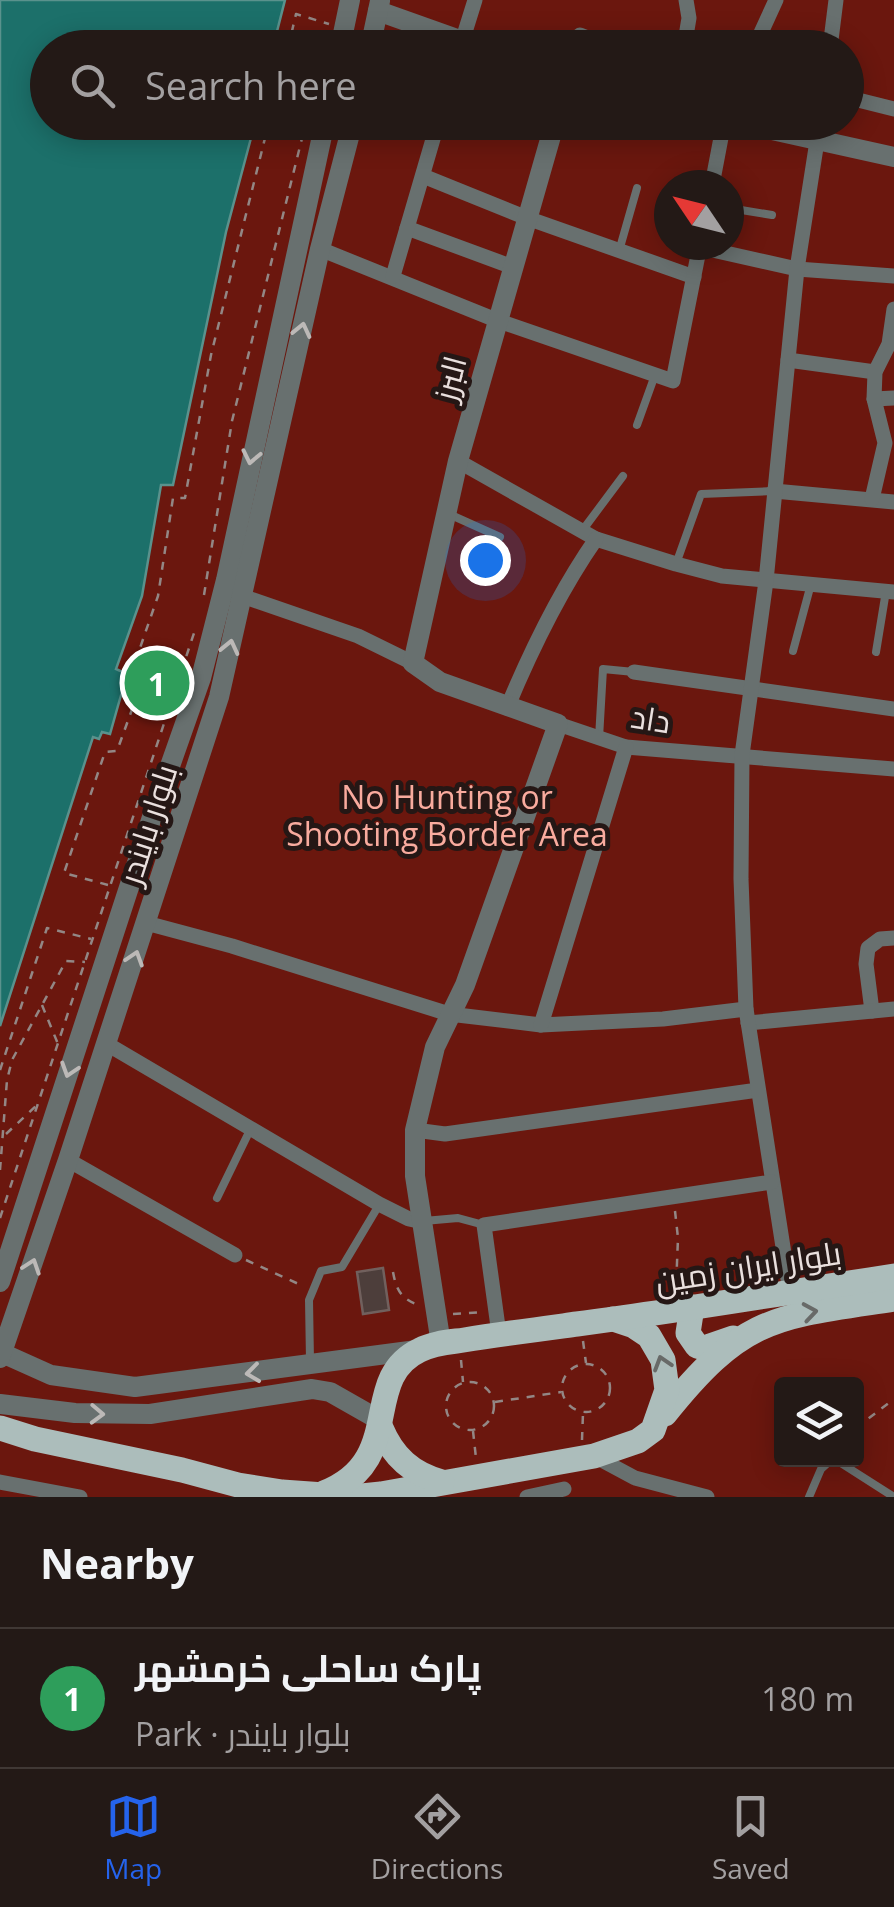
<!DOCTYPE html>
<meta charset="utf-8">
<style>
:root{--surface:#231916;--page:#2f2623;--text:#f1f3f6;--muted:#a3a0a1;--line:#403835;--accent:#2563eb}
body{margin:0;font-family:"Open Sans",Cairo,sans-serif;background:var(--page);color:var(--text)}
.controls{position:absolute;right:30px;bottom:30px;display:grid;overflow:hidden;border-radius:10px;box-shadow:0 5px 25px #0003}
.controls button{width:90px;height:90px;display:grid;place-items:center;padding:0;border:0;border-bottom:2px solid var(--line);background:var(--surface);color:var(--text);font:50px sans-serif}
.compass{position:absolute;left:654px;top:170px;width:90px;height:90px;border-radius:50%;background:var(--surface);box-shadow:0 5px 25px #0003;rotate:305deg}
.you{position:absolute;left:485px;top:560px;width:35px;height:35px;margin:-25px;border:8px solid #fff;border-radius:50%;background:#1a73e8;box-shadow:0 0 0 15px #1a73e833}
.badge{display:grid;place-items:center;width:65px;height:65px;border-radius:50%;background:var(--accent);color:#fff;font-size:32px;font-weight:700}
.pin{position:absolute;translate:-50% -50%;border:5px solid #fff;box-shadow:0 2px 10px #0006}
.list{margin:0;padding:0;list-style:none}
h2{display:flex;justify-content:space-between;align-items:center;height:130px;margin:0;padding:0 40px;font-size:42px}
h2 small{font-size:32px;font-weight:400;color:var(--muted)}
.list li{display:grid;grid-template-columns:65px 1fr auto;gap:30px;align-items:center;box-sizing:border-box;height:140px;padding:0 40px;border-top:2px solid var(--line)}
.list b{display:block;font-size:38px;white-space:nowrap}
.list p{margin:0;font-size:32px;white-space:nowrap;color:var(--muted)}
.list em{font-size:32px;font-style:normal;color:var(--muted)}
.icon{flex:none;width:55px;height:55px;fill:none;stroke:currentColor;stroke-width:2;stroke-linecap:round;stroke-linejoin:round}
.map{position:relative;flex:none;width:894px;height:1497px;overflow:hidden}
.search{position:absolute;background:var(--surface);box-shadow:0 5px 25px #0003;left:30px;right:30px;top:30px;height:110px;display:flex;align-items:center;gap:25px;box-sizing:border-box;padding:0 35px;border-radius:55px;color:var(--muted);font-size:38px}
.sheet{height:270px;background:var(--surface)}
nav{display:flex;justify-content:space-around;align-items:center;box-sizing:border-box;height:140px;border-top:2px solid var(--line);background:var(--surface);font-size:28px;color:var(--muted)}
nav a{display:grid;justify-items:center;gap:5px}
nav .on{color:var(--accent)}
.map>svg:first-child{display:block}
.green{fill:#6b170e;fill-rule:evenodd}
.water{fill:#1c706a;stroke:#5a928d;stroke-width:2.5}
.building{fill:#4d3e3b;stroke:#71605d;stroke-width:2.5}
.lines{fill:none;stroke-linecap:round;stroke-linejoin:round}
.path{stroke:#938785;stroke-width:2.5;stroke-dasharray:8 8;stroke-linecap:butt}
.service{stroke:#68706f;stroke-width:8}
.minor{stroke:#68706f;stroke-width:15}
.tertiary{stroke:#68706f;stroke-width:20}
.primary{stroke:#acbdbb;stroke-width:25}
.oneway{stroke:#bcb9b7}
.oneway2{stroke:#686a68}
.labels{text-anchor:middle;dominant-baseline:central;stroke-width:10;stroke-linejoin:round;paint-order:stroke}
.street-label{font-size:32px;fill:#eae0de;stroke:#251715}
.park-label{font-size:32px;fill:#f9ab9e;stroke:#251715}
</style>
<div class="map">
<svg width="894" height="1497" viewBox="0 0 894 1497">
<rect width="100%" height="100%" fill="#2f211e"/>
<path class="green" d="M0 0H894V1497H0ZM48 48H846V122H48ZM669 185H729V245H669ZM782 1384H856V1460H782Z"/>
<path class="water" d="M0 0H285L273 47 48 48V122L255 123 226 232 173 485H161L142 596 116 669 127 674 110 734 102 732 99 739 93 737 0 1026Z"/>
<path class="building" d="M383 1268 389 1310 363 1314 357 1272Z"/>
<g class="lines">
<g class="path">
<path d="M288 48 296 14 329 24"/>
<path d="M204 595 232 421 306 122"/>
<path d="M108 885 64 873 105 752 117 751 143 679 131 674 158 596 173 498H185L211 355 269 122"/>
<path d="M42 1005 58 1044"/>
<path d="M0 1070 47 928 91 939"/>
<path d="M6 1134 37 1105"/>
<path d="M0 1170 7 1080 12 1060 66 961 85 962"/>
<path d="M675 1211 678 1238 676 1288"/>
<path d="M0 1218 196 627"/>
<path d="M246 1260 303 1286"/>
<path d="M393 1272C396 1288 400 1298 416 1304"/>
<path d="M453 1314 484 1312"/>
<path d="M583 1341 586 1363"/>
<path d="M461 1360 463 1382"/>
<circle cx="586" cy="1388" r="24"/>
<circle cx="470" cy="1406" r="24"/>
<path d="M495 1402 561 1392"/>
<path d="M856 1428 894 1399"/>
<path d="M473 1431 476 1458"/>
<path d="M582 1440 583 1413"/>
</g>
<g class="service">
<path d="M729 208 772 215"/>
<path d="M619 251 637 188"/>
<path d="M637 425 655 375"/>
<path d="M451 515 500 537"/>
<path d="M582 531 623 476"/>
<path d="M676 564 701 494 774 491"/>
<path d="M793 651 811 584"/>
<path d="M876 652 886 591"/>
<path d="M599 738 603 669 634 672"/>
<path d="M217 1198 251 1128"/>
<path d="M424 1221 458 1218 484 1225"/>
<path d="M310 1361 309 1300 321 1271 342 1267 379 1205"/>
<path d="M836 1460 894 1497"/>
<path d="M809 1497 821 1469 831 1460"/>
</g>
<g class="minor">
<path d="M580 35 613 48"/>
<path d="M460 48 475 0"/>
<path d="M684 48 689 18 686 0"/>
<path d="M754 48 776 0"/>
<path d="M830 48 836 0"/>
<path d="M846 97 894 109"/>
<path d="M423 176 527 218 694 277"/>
<path d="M712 185 724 122"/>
<path d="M407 228 513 267"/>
<path d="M699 247 797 269 894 276"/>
<path d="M320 249 496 320 673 381 700 245"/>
<path d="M393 276 438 122"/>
<path d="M788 360 875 372"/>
<path d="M874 399 894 398"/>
<path d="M458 461 596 539 676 564 722 576 894 592"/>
<path d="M774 491 894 502"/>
<path d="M872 499 885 443 874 399 875 372 889 344 894 309"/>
<path d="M242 596 358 636 413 663"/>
<path d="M634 672 894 709"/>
<path d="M507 708C532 648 559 592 596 539"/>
<path d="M558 724 626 747 894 769"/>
<path d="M146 923 232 946 449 1014 541 1025 663 1019 746 1009"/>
<path d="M872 1011 866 964 868 948 880 939 894 938"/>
<path d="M748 1023 894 1009"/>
<path d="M541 1025 626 747"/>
<path d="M107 1044 379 1204 409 1219 423 1222"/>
<path d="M415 1130 445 1134 758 1090"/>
<path d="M68 1160 235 1255"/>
<path d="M790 1292 746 1009 741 879 742 755 766 581 797 269 820 122"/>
<path d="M499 1334 484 1225 772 1182"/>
<path d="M594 1456 635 1478 707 1497"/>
<path d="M0 1482 80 1497"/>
<path d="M527 1497 564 1489"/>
</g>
<g class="tertiary">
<path d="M378 11 482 48"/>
<path d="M340 48 350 0"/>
<path d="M370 48 380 1"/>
<path d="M736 122 894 157"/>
<path d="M0 1282 151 820 201 678 226 580 325 122"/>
<path d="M441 1344 415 1176V1130L435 1047 465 985 558 724 440 682 413 663 458 461 555 122"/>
<path d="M2 1353 51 1375 135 1387 417 1350"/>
<path d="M0 1358 68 1160 219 697 320 249 353 122"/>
<path d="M0 1404 75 1413 150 1414 312 1389 330 1392 381 1421"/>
</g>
<g class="primary">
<path d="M692 1307 688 1333 697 1346 704 1348 733 1338"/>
<path d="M665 1414C744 1315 775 1317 894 1299"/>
<path d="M0 1428 35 1439 182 1470 238 1485 282 1492 352 1497 381 1494 594 1456 638 1441 653 1430 667 1390 663 1360 649 1336 634 1326 613 1319"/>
<path d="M381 1428C393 1457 412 1474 442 1482"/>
<path d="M324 1493C408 1460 358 1379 420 1350 433 1343 450 1342 464 1340 502 1334 540 1329 577 1324 683 1310 789 1292 894 1276"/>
</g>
</g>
<defs><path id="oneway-chevron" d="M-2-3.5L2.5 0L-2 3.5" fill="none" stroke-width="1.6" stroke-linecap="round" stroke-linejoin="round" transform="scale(2.5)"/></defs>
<g class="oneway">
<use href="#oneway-chevron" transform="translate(302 330) rotate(-77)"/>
<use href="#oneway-chevron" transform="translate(251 457) rotate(102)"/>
<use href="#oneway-chevron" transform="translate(230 647) rotate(-77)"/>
<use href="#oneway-chevron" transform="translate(135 958) rotate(-72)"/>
<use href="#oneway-chevron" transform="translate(69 1070) rotate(108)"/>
<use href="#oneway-chevron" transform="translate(32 1266) rotate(-71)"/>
<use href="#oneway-chevron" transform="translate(253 1373) rotate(173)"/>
<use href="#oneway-chevron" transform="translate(97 1414) rotate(2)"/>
</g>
<g class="oneway2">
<use href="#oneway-chevron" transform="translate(810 1312) rotate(-9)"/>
<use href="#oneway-chevron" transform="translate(662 1363) rotate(-107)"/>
</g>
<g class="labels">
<g class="street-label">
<text transform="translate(449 378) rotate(-75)">البرز</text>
<text transform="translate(651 718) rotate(9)">داد</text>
<text transform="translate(147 824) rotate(-72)">بلوار بایندر</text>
<text transform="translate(748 1266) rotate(-9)">بلوار ایران زمین</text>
</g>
<g class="park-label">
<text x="447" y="796">No Hunting or<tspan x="447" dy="37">Shooting Border Area</tspan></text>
</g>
</g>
</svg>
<div class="controls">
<button><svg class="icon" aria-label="layers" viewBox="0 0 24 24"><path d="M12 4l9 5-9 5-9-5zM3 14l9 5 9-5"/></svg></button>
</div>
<svg class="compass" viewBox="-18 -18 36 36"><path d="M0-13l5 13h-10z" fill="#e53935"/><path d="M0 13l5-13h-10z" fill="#a3a0a1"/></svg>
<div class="you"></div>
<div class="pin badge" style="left:157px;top:683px;background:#2e9e5b">1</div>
<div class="search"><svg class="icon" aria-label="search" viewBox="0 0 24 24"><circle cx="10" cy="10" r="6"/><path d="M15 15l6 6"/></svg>Search here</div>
</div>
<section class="sheet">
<h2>Nearby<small></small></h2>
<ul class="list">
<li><span class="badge" style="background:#2e9e5b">1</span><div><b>پارک ساحلی خرمشهر</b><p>Park · بلوار بایندر</p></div><em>180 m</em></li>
</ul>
</section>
<nav>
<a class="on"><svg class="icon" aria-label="map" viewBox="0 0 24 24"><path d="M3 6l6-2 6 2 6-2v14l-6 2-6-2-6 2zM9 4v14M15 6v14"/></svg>Map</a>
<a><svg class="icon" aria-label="directions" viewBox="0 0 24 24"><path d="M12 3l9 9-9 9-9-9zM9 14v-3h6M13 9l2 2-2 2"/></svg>Directions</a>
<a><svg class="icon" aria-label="saved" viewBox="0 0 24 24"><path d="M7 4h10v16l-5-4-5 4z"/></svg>Saved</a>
</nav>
